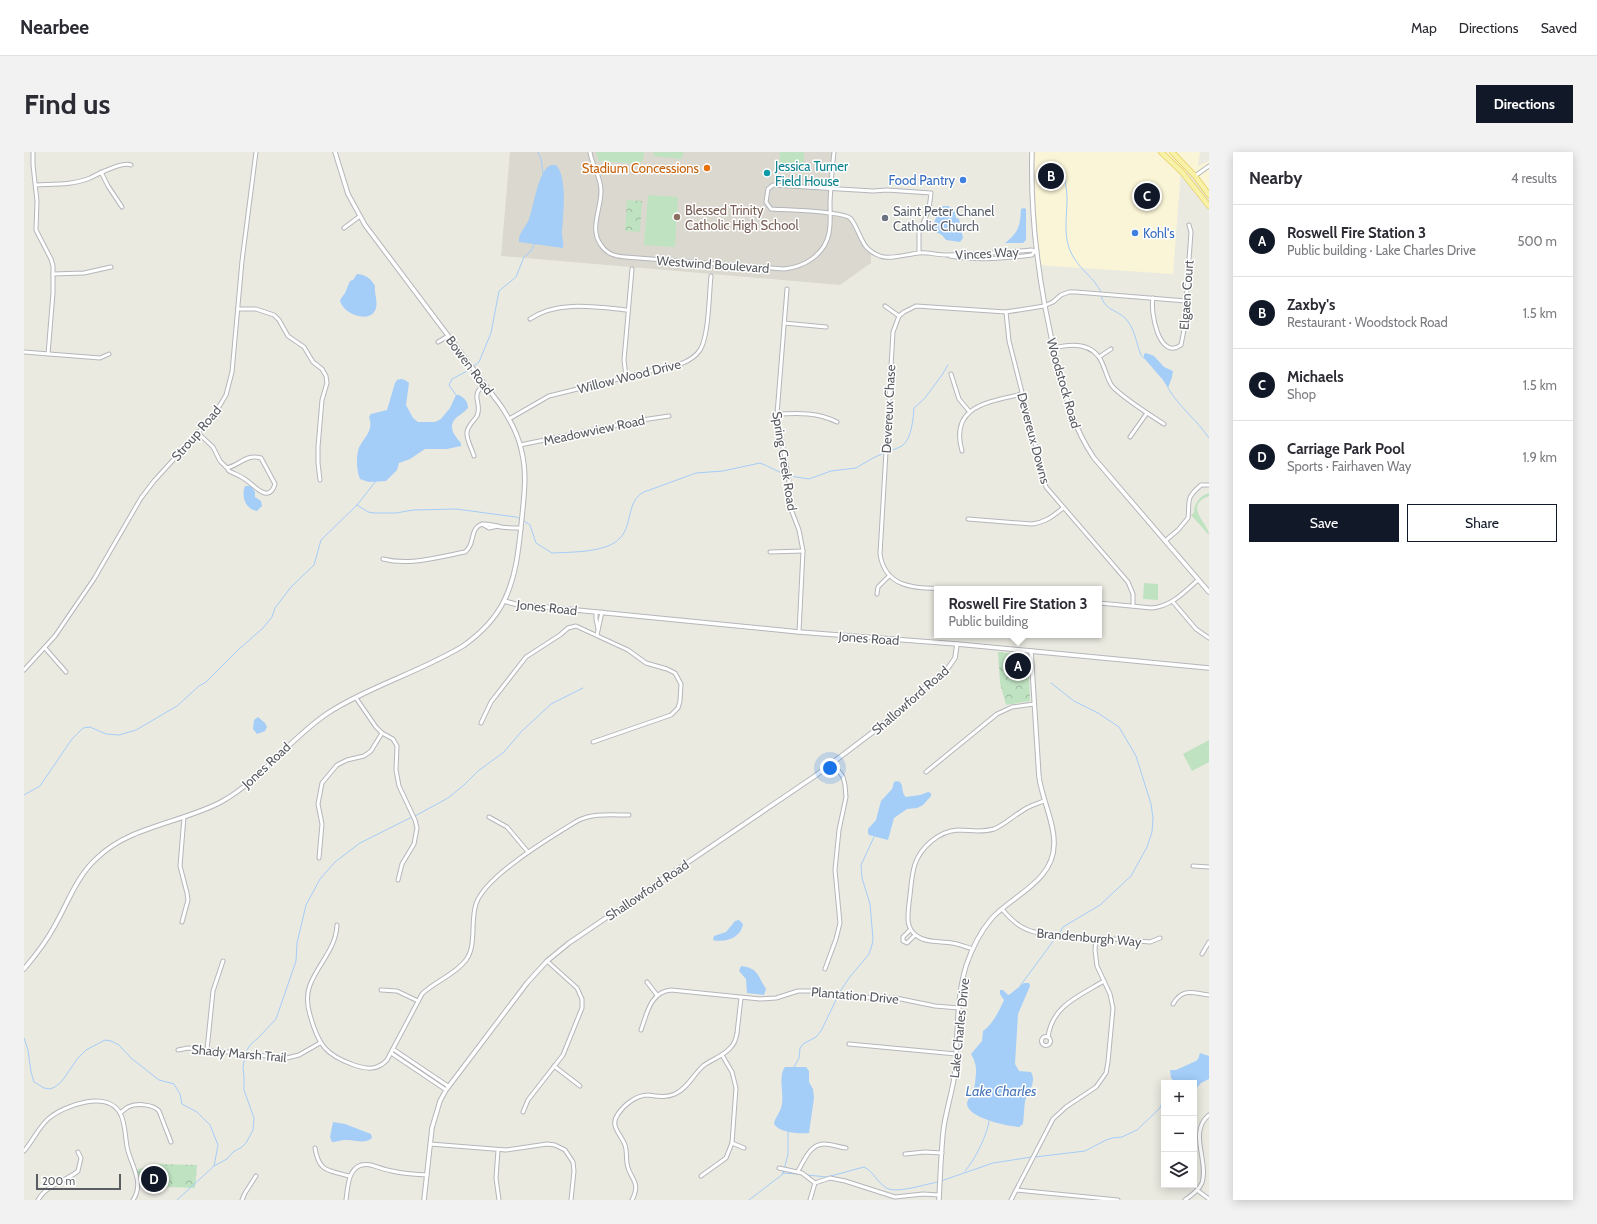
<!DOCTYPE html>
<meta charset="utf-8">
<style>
:root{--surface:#fff;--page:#f2f2f3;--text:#2b2b33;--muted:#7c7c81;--line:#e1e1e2;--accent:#111827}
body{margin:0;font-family:Cabin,sans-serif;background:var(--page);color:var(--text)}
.controls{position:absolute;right:12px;bottom:12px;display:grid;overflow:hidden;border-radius:0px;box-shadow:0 2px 10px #0003}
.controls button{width:36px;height:36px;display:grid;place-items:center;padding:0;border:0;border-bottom:1px solid var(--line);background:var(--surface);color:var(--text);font:20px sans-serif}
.scale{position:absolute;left:12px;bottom:10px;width:85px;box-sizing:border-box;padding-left:4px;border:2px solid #595c61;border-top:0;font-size:11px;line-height:14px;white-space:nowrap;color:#595c61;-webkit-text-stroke:3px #fff;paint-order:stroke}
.you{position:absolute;left:806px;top:616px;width:14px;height:14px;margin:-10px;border:3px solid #fff;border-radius:50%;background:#1a73e8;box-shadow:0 0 0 6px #1a73e833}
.badge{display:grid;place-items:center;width:26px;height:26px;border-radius:50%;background:var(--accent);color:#fff;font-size:13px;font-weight:700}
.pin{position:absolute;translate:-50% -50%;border:2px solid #fff;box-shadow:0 1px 4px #0006}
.popup{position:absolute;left:910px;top:434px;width:168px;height:52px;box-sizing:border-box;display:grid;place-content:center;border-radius:0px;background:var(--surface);filter:drop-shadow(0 1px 3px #0005);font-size:13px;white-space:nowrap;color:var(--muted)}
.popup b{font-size:15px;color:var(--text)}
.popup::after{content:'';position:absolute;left:50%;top:100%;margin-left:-8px;border:8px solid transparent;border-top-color:var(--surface)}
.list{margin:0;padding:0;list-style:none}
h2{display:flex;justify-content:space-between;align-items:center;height:52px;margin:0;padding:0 16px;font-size:17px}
h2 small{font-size:13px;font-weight:400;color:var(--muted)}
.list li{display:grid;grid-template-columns:26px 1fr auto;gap:12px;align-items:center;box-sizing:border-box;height:72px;padding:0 16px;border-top:1px solid var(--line)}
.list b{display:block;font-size:15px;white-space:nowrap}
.list p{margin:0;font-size:13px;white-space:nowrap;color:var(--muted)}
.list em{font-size:13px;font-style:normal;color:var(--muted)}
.actions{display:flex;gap:8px;padding:12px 16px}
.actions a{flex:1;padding:9px 0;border:1px solid var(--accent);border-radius:0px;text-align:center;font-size:14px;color:var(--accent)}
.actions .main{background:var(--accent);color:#fff}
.icon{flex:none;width:22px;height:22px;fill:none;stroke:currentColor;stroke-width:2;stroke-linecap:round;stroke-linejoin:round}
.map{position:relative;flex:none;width:1185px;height:1048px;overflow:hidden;border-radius:0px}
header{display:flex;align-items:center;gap:24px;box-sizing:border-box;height:56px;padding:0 20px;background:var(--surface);border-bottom:1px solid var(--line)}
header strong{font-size:19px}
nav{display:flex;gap:22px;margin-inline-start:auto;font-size:14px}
.intro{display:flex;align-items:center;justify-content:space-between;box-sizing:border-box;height:96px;padding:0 24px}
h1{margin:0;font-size:28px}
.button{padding:10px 18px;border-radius:0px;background:var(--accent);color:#fff;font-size:14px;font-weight:700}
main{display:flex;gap:24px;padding:0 24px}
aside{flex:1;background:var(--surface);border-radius:0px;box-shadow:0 2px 10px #0003}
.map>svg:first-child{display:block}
.commercial{fill:#fbf5d7}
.education{fill:#dbd9cf}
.park{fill:url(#park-crowns)}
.pitch{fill:#bfe2c1}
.water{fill:#a4cdf8}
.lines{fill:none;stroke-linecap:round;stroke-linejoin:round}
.stream{stroke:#a4cdf8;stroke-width:1}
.minor-casing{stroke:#b4b6bb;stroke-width:5}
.tertiary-casing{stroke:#b4b6bb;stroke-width:5.5}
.primary-casing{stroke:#e6cb5f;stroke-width:6}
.minor{stroke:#fff;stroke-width:3}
.tertiary{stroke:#fff;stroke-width:3.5}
.primary{stroke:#f8f2a9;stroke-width:4.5}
.food-dot{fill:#e8710a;stroke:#fff;stroke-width:1.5}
.culture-dot{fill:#0f9aa8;stroke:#fff;stroke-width:1.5}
.shop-dot{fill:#3f7fe0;stroke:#fff;stroke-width:1.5}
.education-dot{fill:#8d6e63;stroke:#fff;stroke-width:1.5}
.worship-dot{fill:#6b7280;stroke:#fff;stroke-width:1.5}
.labels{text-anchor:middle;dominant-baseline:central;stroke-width:3;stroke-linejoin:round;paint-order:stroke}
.culture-label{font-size:13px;fill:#0d838f;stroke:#fff;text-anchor:start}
.food-label{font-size:13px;fill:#c56008;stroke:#fff;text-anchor:end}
.shop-label{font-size:13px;fill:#366cbe;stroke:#fff;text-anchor:end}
.education-label{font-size:13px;fill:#785e54;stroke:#fff;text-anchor:start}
.worship-label{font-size:13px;fill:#5b616d;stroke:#fff;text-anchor:start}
.street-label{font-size:13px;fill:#595c61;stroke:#fff}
.water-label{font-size:14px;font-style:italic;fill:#4977b9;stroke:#fff}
</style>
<header>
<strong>Nearbee</strong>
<nav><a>Map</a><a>Directions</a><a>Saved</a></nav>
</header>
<div class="intro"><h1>Find us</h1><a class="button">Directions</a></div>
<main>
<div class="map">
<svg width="1185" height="1048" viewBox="0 0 1185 1048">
<defs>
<pattern id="park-crowns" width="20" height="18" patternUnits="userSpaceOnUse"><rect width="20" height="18" fill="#bfe2c1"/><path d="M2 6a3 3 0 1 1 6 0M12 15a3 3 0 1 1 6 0" fill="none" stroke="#9ebaa0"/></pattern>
</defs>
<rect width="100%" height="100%" fill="#ebeae1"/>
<path class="commercial" d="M1010 0H1176L1174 14 1185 9V41L1173 26 1157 17 1149 122 1014 113 1010 73Z"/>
<path class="education" d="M486 0H810L806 61 827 67 841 94 847 100V111L816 133 477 104Z"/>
<g class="park">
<path d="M603 48 618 49 616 80 601 79Z"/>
<path d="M974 500 1004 503 1006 549 982 553 976 531Z"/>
<path d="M134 1012 173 1013 171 1036 118 1034 112 1018Z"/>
</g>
<g class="pitch">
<path d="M572 0H620L619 8 615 12 575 9Z"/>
<path d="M630 0H660L657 7 629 4Z"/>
<path d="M756 0H780L779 19 755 17Z"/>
<path d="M624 43 654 45 651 95 620 93Z"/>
<path d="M1185 341V344C1158 354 1185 372 1185 383L1167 363 1170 361C1170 351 1176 344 1185 341Z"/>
<path d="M1120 431 1134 432V448L1119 447Z"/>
<path d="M1185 588V610L1168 619 1159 602Z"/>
<path d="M145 1014H157L158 1016V1029L156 1030 143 1028Z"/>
</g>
<g class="water">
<path d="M527 13H532C544 25 539 65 538 81 538 86 540 91 539 96L495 90C494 81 502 75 505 67 510 54 514 18 527 13Z"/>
<path d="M919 54H924L930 57 932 66 935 67 939 86 936 90 922 88 918 83 908 78 913 62Z"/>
<path d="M1000 56 1002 57V88L999 91H981C995 80 996 74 997 57Z"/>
<path d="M333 122C340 122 347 126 351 134 350 141 354 149 352 156 347 173 318 162 316 148L321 141 326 129 329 128Z"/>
<path d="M1122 201 1130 204 1140 215 1149 219 1148 225 1144 236 1139 228 1120 206V202Z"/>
<path d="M377 227 381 228 385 231 382 253 389 266 394 270H411L417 267 426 256 432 243H435C440 246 444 249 444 256 440 260 437 262 433 265 423 274 430 283 437 291V294L423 297H401L386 307 375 311 373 318 362 329 345 330 336 327C333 320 332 307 334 299 337 287 351 280 345 265L347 262 363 258 371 231 373 228Z"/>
<path d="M221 334H227L231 340V345L237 349 238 354 233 359C221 357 217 344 221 334Z"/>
<path d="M234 565 241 571 243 575 241 579 233 582 229 577 230 568Z"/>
<path d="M873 629 876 630C880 635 877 641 882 645L896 643 904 640 907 641V644L899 653 893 656 883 657 870 666 864 688 845 683 844 681V677L852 668 857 649 868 637 870 630Z"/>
<path d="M715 768 719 772C717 786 701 791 689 788L690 784 702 780 711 769Z"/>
<path d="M717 814C735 816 734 825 742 837L740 843 723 841 722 827 715 819Z"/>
<path d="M1000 831H1005L1006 834 994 862 991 912 995 919 1007 920C1013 930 1004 940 1001 949 1000 956 1000 964 999 972L995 975C983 974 944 966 943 952 943 948 947 944 949 941 950 938 950 935 951 932 952 919 954 914 947 902L958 889 959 879C969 872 975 859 980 848L976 842V838H979L983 842 985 843Z"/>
<path d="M1176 901 1185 904V927L1177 931 1170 939V931H1152L1147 926 1146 918H1152L1172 909 1174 907Z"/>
<path d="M761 915H782L785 919V930L789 937 790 946 785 981C775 982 756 981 750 972 751 965 757 960 758 952 760 941 754 924 761 915Z"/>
<path d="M309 970 321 972 347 982 348 986C340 993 330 987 321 988 317 988 313 990 308 990L306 985Z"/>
</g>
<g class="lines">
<g class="stream">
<path d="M514 0 517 7 519 21"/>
<path d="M1040 18C1040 28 1043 36 1043 46 1043 67 1038 87 1050 106 1058 119 1070 126 1077 140"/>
<path d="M1077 143C1080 158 1091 157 1101 166 1111 176 1112 191 1117 203L1120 206"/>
<path d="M449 215 455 210 467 181 475 139 492 125 500 105 507 99 511 91"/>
<path d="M1144 236C1155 255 1173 268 1185 286"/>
<path d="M432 243 425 233 428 227 447 217"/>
<path d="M863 300C868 298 874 296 878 294 888 286 889 267 890 256L901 246 918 223 924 213"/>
<path d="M766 324 785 327 807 319 832 316 849 306 860 301"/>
<path d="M333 353 344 360 351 361H372L389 358 432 357 492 365 497 367"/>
<path d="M500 369 506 373 512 391 528 401C546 400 583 401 596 386 609 373 602 349 620 340L672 321 699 319 736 311C745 314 753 320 763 323"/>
<path d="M1027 531 1050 549 1074 561 1095 575 1112 604 1127 652 1129 666 1128 680 1123 695 1107 724 1076 753 1039 775 1035 782"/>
<path d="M0 643 16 634 48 587 59 576 66 575 82 582 95 583 112 578 153 554 175 534 182 530 214 498 239 476 248 465 251 456 267 435 290 413 297 388 333 353 352 329"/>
<path d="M391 664 424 646 440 633 454 619 480 600 497 580 527 552 559 536"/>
<path d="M996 834 1033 784"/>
<path d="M815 841 825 826 845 802 848 793 849 787 846 752 838 726 837 713 850 685"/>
<path d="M0 886 4 898 7 920 10 930 20 936 26 937 31 935 38 929 54 906 62 898 81 888 87 889 95 893 107 906 135 928 150 932 156 942 158 952 173 960 186 973 194 993 190 1014 153 1048"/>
<path d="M221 901 227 892 234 886 252 867 272 809 273 791 282 753 296 727 311 710 336 691 388 665"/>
<path d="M770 915 775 906 776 896 779 892 792 885 797 879 814 844"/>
<path d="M1011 1005 1061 999 1082 988 1088 986 1098 985 1113 978 1136 956 1140 946"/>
<path d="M190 1014 203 1007 209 1000 218 995 222 991 229 978 230 966 220 938V925L219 915 221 904"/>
<path d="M941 1019C950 1010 964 981 965 969"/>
<path d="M758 1021 774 1022"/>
<path d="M783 1023 803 1025 840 1015C850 1020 852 1029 861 1035 870 1043 901 1032 914 1030"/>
<path d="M917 1029 969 1011 1008 1005"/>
<path d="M725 1048 759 1022 764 1002V979"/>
</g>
<defs>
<g id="minor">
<path d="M9 0V13L13 49 12 78 27 107 29 114V141L24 202"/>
<path d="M566 0C568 14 577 24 577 39 577 58 565 77 577 93 583 102 590 104 601 105L760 117C781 115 801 102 805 81 807 71 806 60 806 50 807 33 808 16 810 0"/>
<path d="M77 20 84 34 98 55"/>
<path d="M1171 24 1185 14"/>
<path d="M12 33C30 32 49 33 66 26 74 22 99 9 107 13"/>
<path d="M320 76 336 64"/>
<path d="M895 101V81L905 57 907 41 863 38 849 39 749 33 744 37 742 50 747 57C760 58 821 59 827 67 838 82 836 97 856 104 865 108 884 102 895 101 904 100 913 103 922 103 951 102 978 101 1007 98L1013 99"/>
<path d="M926 104C953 109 981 106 1008 103L1010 100"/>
<path d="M29 122 60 121 87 115"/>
<path d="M763 137 753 262 765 329V352L775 378 779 399 775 480"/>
<path d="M1129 146C1126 160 1135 209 1157 193L1160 178 1167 80 1165 73"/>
<path d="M861 154 875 164"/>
<path d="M214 157H232L250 163 255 168 264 184 280 195 289 210 298 217 302 224 303 231 298 248 294 295V311L296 328"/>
<path d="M982 160 985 189 1022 335 1104 430 1109 442V454"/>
<path d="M506 167C533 148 573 155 604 158"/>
<path d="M760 171 802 175"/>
<path d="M414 190 424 184"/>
<path d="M1030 196C1045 192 1064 190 1075 205 1081 214 1082 225 1088 234 1099 246 1126 263 1140 272"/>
<path d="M0 200 76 206 85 202"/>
<path d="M1075 205 1087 197"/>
<path d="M927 222 935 247 945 259"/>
<path d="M602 225 600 208 608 117"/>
<path d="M753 262C774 261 794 260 813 270"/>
<path d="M485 267 525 244 659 211C666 208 672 204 676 198 685 184 685 142 687 124"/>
<path d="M174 281 189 295 196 309 203 316 205 319C211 322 217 324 222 328 231 334 245 352 251 332L237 306C221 302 218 312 203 316"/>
<path d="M1106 285 1123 261"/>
<path d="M496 293 618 268 645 264"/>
<path d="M938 299C925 253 966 250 998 242"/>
<path d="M450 304C448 297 442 287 443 280 444 273 450 269 453 264 459 250 445 246 460 232"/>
<path d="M944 367 1008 372C1022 370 1029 364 1039 356"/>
<path d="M458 372 465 376 474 374"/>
<path d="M1141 389 1154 378 1164 366C1166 348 1161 347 1177 333H1185"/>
<path d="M746 400 779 399"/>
<path d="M359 407C386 414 414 405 441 400 448 394 447 389 450 380 455 367 467 373 477 375 484 376 490 376 497 376"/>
<path d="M936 437C904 435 862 443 856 402L869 180 875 164 880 160 892 154 982 160 1020 154 1029 150 1037 143 1045 140H1052L1162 149"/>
<path d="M853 442 854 435 865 424"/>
<path d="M1149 450 1172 477 1185 486"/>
<path d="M1075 451 1128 456C1148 454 1160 440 1174 428"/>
<path d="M572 460V467L574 477"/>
<path d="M573 483 578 460"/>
<path d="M21 496 42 520"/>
<path d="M0 518 31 484 70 427 117 346 130 329 190 263 202 243 208 220 218 109 232 0"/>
<path d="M332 546 352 575 358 581 369 587 373 594 372 618 375 634 391 668 393 676 390 692 378 712 374 728"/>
<path d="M457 571 467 550 502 505 536 483 544 476 552 474 604 498 622 511 643 517 651 521 657 532 656 549 654 556 647 563 569 590"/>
<path d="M902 620 973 562 988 555 1010 552"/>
<path d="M465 665 483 675 504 700"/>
<path d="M295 706 298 672 294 652 298 631 313 613 323 608 340 604 347 599 358 581"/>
<path d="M1169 714 1185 715"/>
<path d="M978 757C989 770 998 778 1015 781L1126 790 1136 786"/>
<path d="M158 770 164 748 163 741 156 714 160 665"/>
<path d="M313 773C312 797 294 812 286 833 282 843 283 853 286 863 294 892 301 903 330 913 342 917 353 919 363 908L398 842C411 829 431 823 442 808 453 793 446 770 452 752 461 724 527 685 553 669 569 661 587 663 605 663"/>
<path d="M886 778 879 785V789L883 791 891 783"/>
<path d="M949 797C942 795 935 792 928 791 917 789 902 791 893 784 881 776 884 763 885 751 887 738 887 724 891 712 897 695 915 679 934 678 946 678 957 681 970 677 980 673 988 665 998 659 1004 654 1012 652 1020 649"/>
<path d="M1178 802 1185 790"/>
<path d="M801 817 812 787 816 771 811 718 815 678 822 645 821 633 819 625 809 611"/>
<path d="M623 830 633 843"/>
<path d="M357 838 373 839 394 849"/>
<path d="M1149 852C1159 835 1169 841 1185 843"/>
<path d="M617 878C623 862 626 840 647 838L736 847 752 846 774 839H792L827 845 872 846 911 854 935 856"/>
<circle cx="1022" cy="889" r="4.5"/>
<path d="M1024 885C1028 854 1055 844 1080 829"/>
<path d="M825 892 932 902"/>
<path d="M369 897 424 934"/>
<path d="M154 898 164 896 263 906 275 903 296 891"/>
<path d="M183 898 189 839 199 809"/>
<path d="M367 901 422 938"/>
<path d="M530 914 556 934"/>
<path d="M499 960 504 948 539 903 558 856V847L553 836 523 809"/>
<path d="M96 961C99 959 101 957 104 955 112 951 129 952 135 959L147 990"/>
<path d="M708 991 720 996"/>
<path d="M406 992 482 998 523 992 531 993 541 998 549 1010 550 1019 547 1048"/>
<path d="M291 996C295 1021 305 1018 325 1024"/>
<path d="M474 998 472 1026 475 1048"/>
<path d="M0 999C9 989 14 976 24 967 40 953 85 937 97 963 102 974 101 988 104 999 109 1016 120 1032 109 1048"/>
<path d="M881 1002 901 1000 918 1001"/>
<path d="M755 1016 778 1021 791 1031"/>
<path d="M774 1019C780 1009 786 992 800 992 807 992 815 995 822 996"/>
<path d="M677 1024 702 1006 708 991 712 936 708 920 698 903"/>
<path d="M992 1038 1094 1048"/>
<path d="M1173 1038 1185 1047"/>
<path d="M14 1048C23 1032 41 1030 54 1019L57 1006 54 1000"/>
<path d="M218 1048 221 1041 232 1024"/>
<path d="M322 1048C324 1033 324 1009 347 1013 354 1015 361 1018 368 1019 379 1022 391 1022 403 1023"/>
<path d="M608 1048C618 1029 605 1027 603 1011 602 1005 603 999 601 993 597 982 585 974 594 962 600 953 612 943 624 943 633 944 642 946 651 942 664 936 669 923 679 914 688 907 700 904 707 895 711 891 712 887 713 881L717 846"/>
<path d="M786 1048 791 1031 806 1026 821 1029 871 1045 899 1042 915 1043"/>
<path d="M987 1048 1029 967 1042 955 1072 935 1082 921 1084 910 1089 856 1086 842 1073 814 1071 798 1072 786"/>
<path d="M1161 1048C1168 1043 1175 1038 1178 1031 1185 1009 1164 980 1185 963"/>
</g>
<g id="tertiary">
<path d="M1008 0C1006 71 1016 141 1033 210 1042 246 1049 275 1070 306L1185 440"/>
<path d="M480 449 491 452 775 480 933 492 1185 516"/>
<path d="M0 817C11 804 22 790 30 775 44 751 52 725 73 706 106 674 157 671 197 650 237 628 265 587 304 561 346 534 396 520 439 494 456 482 471 467 480 449 493 423 495 393 498 365 500 344 503 322 498 301 495 284 487 269 477 254L341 73 324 42 311 0"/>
<path d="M400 1048 408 976 416 949 422 938 503 831 523 809 545 791 791 624 849 580 924 516 931 506 933 492"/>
<path d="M915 1048C916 1026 917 1003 919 981 921 960 929 940 931 919 934 884 932 847 942 814 948 796 956 780 968 766 989 743 1030 729 1030 692 1031 672 1018 647 1015 625L1007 499"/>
</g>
<g id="primary">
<path d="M1137 0 1158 20 1185 54"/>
<path d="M1148 0 1171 24 1185 43"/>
</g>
</defs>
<use href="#minor" class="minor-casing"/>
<use href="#tertiary" class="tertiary-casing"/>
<use href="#primary" class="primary-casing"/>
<use href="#minor" class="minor"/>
<use href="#tertiary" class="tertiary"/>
<use href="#primary" class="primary"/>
</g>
<circle class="food-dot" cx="683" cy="16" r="4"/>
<circle class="culture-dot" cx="743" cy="21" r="4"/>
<g class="shop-dot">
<circle cx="939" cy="28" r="4"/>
<circle cx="1111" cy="81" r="4"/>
</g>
<circle class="education-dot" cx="653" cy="65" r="4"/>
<circle class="worship-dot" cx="861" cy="66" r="4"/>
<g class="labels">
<g class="culture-label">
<text x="751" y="14">Jessica Turner<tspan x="751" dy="15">Field House</tspan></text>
</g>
<g class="food-label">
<text x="675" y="16">Stadium Concessions</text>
</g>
<g class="shop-label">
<text x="931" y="28">Food Pantry</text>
<text x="1119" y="81" text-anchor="start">Kohl's</text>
</g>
<g class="education-label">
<text x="661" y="58">Blessed Trinity<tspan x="661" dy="15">Catholic High School</tspan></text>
</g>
<g class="worship-label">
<text x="869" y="59">Saint Peter Chanel<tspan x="869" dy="15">Catholic Church</tspan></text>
</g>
<g class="street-label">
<text transform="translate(963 101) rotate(-3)">Vinces Way</text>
<text transform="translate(689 112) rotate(4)">Westwind Boulevard</text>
<text transform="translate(1162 143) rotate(-86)">Elgaen Court</text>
<text transform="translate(446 213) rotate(53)">Bowen Road</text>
<text transform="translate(605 224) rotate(-14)">Willow Wood Drive</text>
<text transform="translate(1040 231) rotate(74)">Woodstock Road</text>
<text transform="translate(864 257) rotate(-87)">Devereux Chase</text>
<text transform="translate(570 278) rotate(-12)">Meadowview Road</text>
<text transform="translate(172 281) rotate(-49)">Stroup Road</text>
<text transform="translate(1010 286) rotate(75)">Devereux Downs</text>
<text transform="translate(761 309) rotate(81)">Spring Creek Road</text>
<text transform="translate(523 455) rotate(6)">Jones Road</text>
<text transform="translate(845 486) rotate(4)">Jones Road</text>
<text transform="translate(886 548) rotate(-41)">Shallowford Road</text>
<text transform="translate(242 613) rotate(-43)">Jones Road</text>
<text transform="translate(623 738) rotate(-34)">Shallowford Road</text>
<text transform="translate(1065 785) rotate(5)">Brandenburgh Way</text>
<text transform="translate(831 843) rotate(5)">Plantation Drive</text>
<text transform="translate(935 876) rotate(-84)">Lake Charles Drive</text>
<text transform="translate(215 901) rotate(5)">Shady Marsh Trail</text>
</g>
<g class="water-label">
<text x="977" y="939">Lake Charles</text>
</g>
</g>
</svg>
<div class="controls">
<button>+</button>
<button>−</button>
<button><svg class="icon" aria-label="layers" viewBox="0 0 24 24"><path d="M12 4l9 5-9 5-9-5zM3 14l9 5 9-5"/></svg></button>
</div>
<div class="scale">200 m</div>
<div class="you"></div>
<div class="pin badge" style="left:994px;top:514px">A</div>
<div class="popup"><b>Roswell Fire Station 3</b>Public building</div>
<div class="pin badge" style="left:1027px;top:24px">B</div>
<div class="pin badge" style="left:1123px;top:44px">C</div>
<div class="pin badge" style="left:130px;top:1027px">D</div>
</div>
<aside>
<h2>Nearby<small>4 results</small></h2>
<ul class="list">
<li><span class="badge">A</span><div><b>Roswell Fire Station 3</b><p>Public building · Lake Charles Drive</p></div><em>500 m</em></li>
<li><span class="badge">B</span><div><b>Zaxby's</b><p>Restaurant · Woodstock Road</p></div><em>1.5 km</em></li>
<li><span class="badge">C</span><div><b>Michaels</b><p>Shop</p></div><em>1.5 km</em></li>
<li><span class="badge">D</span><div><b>Carriage Park Pool</b><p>Sports · Fairhaven Way</p></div><em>1.9 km</em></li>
</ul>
<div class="actions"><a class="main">Save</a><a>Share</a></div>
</aside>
</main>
